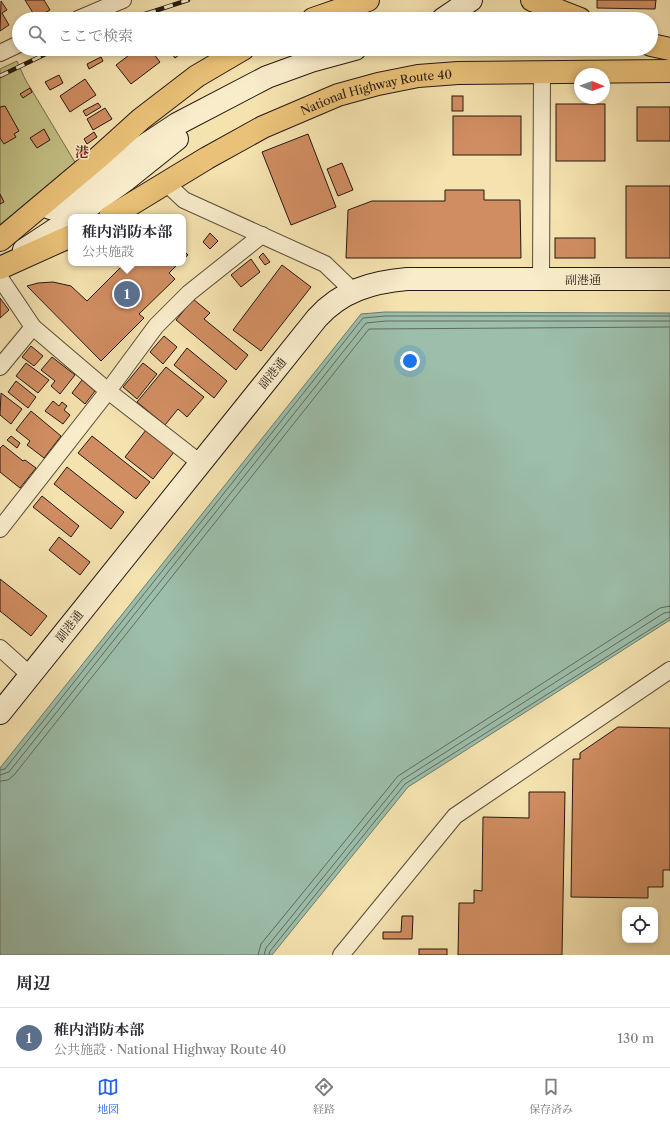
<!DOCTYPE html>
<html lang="ja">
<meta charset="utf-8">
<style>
:root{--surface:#fff;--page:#f2f2f3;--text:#2b2b33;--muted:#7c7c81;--line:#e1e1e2;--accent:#2563eb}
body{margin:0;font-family:"Libre Caslon Text","Noto Serif JP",serif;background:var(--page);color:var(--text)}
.controls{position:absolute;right:12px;bottom:12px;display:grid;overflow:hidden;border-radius:8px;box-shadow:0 2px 6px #0003}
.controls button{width:36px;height:36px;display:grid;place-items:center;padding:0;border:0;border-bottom:1px solid var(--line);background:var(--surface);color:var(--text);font:20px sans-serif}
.compass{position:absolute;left:574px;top:68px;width:36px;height:36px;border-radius:50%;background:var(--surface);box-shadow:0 2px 6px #0003;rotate:91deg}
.you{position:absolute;left:410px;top:361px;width:14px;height:14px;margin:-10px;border:3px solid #fff;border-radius:50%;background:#1a73e8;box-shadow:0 0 0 6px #1a73e833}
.badge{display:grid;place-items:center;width:26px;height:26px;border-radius:50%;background:var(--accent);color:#fff;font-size:13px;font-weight:700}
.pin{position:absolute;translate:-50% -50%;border:2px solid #fff;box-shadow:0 1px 4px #0006}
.popup{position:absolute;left:68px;top:214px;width:118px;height:52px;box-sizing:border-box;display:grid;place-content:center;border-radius:8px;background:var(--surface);filter:drop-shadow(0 1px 3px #0005);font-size:13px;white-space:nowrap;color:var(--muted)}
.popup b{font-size:15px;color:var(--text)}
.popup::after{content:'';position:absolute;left:50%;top:100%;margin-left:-8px;border:8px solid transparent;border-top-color:var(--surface)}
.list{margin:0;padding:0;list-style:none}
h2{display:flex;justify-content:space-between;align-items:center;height:52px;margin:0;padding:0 16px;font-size:17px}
h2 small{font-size:13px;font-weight:400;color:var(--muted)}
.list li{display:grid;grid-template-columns:26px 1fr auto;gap:12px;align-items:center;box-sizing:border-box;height:60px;padding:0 16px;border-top:1px solid var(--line)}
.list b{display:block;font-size:15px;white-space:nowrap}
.list p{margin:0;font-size:13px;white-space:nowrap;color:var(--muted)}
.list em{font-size:13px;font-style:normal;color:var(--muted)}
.icon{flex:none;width:22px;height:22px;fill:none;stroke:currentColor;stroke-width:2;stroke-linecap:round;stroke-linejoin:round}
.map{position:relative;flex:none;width:670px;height:955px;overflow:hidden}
.search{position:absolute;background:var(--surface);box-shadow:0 2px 6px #0003;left:12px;right:12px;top:12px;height:44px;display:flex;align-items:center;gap:10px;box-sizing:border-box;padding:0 14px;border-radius:22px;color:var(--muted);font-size:15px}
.sheet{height:112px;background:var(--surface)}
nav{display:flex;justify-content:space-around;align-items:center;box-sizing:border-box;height:56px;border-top:1px solid var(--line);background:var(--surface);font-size:11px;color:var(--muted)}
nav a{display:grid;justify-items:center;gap:2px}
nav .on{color:var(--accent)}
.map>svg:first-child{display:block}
.green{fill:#c3c185;stroke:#746d4b}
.water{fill:#9cbeab;stroke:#6c7c6d}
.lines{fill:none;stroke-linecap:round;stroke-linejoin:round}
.shore{stroke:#606c5e;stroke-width:1}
.building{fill:#d08d61;stroke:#251911}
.street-casing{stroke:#594b38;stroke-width:18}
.secondary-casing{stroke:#251911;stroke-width:24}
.highway-casing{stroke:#251911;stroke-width:24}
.street{stroke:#f8eccb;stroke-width:16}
.secondary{stroke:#f8eccb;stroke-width:22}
.highway{stroke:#eac178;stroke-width:22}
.rail-casing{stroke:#251911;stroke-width:4.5}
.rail{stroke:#f8eccb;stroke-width:3;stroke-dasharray:9;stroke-linecap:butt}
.labels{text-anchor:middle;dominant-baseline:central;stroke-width:3;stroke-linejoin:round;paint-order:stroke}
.street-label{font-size:12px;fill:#251911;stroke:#f8eccb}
.quarter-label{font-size:14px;font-weight:bold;fill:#7a1f14;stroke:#f8eccb}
</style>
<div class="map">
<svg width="670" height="955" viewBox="0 0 670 955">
<rect width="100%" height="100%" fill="#f4e2af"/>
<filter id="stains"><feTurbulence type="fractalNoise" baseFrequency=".005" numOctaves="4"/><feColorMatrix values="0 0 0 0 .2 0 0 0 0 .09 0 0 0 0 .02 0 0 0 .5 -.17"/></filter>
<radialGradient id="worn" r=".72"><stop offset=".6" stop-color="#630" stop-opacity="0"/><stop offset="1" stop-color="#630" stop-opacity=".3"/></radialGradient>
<path class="green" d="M17 61 25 79 76 164 33 201 0 225V69Z"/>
<path class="water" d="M385 312 670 313V620L408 787 272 955H0V768L361 314Z"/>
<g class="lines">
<g class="shore">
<path d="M0 770 5 769 363 318 385 316H670"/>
<path d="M0 775 9 772 366 323 386 321H670"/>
<path d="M0 781 8 780 14 775 369 329 670 327"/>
<path d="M258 955 261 944 398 776 660 608 670 606"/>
<path d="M264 955 266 948 402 780 664 613 670 612"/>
<path d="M269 955 270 951 405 784 670 617"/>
</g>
</g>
<g class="building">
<path d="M25 0H44L50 10 36 18Z"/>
<path d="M597 0H656L655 9 597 8Z"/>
<path d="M1 1 7 10 2 13 9 25 0 31Z"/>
<path d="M137 49H150L160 62 131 84 116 65Z"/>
<path d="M168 49H187L175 58Z"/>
<path d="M101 57 103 61 89 69 87 64Z"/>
<path d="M59 75 63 83 50 90 45 82Z"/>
<path d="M85 79 96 95 70 112 60 96Z"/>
<path d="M30 88 32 92 23 98 20 94Z"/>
<rect x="452" y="96" width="11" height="15"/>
<path d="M98 103 101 107 86 116 83 111Z"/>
<rect x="556" y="104" width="49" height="57"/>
<path d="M5 106 19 131 14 134 16 137 4 144 0 138V107Z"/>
<rect x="637" y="107" width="33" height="34"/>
<path d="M105 108 112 119 93 130 87 119Z"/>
<rect x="453" y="116" width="68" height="39"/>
<path d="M44 129 50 140 37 148 30 138Z"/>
<path d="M94 132 97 137 87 144 84 139Z"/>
<path d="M308 134 336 207 291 225 262 152Z"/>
<path d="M342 163 353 190 338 196 327 169Z"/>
<rect x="626" y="186" width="44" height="72"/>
<path d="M445 190H484V200H520L521 258H346L348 210 372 201H445Z"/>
<path d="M0 194 4 202 0 204Z"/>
<path d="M210 233 218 241 210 249 203 242Z"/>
<rect x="555" y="238" width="40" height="20"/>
<path d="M183 250 188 255 183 259Z"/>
<path d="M263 253 270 262 265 265 259 257Z"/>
<path d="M251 259 260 272 241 287 231 275Z"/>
<path d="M125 263H179L169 273 175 279 139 314 144 318 101 361 27 286 38 283 53 282 71 286 87 301Z"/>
<path d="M282 265 311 287 261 351 233 330Z"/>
<path d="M0 298 9 310 0 318Z"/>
<path d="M193 299 210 313 204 319 248 355 236 370 176 320Z"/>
<path d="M164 336 177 347 163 364 150 352Z"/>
<path d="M31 346 43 356 34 366 22 357Z"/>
<path d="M187 348 227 381 214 398 174 365Z"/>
<path d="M52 357 75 375 60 394 51 386 55 381 41 370Z"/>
<path d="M26 363 49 380 38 393 16 376Z"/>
<path d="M143 363 157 374 137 399 123 387Z"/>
<path d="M166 367 204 397 187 417 178 409 165 425 137 402Z"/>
<path d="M82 380 95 391 85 404 72 393Z"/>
<path d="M16 381 36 397 28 408 8 392Z"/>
<path d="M1 393 22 409 11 424 0 415Z"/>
<path d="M53 401 59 406 62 402 67 406 64 410 70 415 63 424 45 411Z"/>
<path d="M31 411 61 436 44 458 27 445 30 441 16 430Z"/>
<path d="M146 430 174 452 153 479 125 457Z"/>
<path d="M11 436 20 443 17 448 7 440Z"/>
<path d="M92 436 150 482 136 499 78 453Z"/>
<path d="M3 445 23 461 25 460 36 468 20 488 0 472V448Z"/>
<path d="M67 467 124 512 111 529 54 484Z"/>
<path d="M42 496 79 526 71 537 33 507Z"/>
<path d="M59 537 90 562 80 575 49 550Z"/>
<path d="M0 579 47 616 31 636 0 611Z"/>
<path d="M618 727 670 728V870H663V887H648V898L571 897 573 759H580V753Z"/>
<path d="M529 792H565L562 955H458L459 903H474V890L482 891 483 817 529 818Z"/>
<path d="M402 916H413L412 939H383V932H401Z"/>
<rect x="419" y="949" width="28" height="6"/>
</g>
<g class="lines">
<defs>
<g id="street">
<path d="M78 19 123 0"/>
<path d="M0 53 19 44"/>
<path d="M167 184 184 200 325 264 353 291"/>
<path d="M0 278 33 327 108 391 199 462"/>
<path d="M541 279 542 71"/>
<path d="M0 367 33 327"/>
<path d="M0 529 108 391 156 326 189 293 262 235"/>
<path d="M0 648 30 675"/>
<path d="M341 955 455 816 670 670"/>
</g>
<g id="secondary">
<path d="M443 19 471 0"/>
<path d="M50 208 177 124 267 77 311 61 355 49"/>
<path d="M74 217 127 179 177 139"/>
<path d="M24 250 71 219"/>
<path d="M0 713 317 318C341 291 372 282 407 279H670"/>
</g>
<g id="highway">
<path d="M532 0 580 19"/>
<path d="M313 19 368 0"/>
<path d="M651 45 670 49"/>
<path id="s1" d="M110 217 207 158 263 127 338 95 378 84 418 76 458 73 670 71"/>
<path d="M0 240 99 157 141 119 197 76 243 49"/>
<path d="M0 268 71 236"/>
</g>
</defs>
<use href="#street" class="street-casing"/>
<use href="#secondary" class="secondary-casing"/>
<use href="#highway" class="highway-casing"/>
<use href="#street" class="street"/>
<use href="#secondary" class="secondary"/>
<use href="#highway" class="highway"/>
<defs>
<g id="rail">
<path d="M130 19 188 0"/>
<path d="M0 76 56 49"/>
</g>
</defs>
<use href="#rail" class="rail-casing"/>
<use href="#rail" class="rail"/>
</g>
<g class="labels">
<g class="street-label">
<text stroke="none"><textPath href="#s1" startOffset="297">National Highway Route 40</textPath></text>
<text x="583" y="279">副港通</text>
<text transform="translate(272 373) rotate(-51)">副港通</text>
<text transform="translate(69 626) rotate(-52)">副港通</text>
</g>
<g class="quarter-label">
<text x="82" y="152">港</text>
</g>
</g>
<rect width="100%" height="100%" filter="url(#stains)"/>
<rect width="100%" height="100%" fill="url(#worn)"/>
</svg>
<div class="controls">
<button><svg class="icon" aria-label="locate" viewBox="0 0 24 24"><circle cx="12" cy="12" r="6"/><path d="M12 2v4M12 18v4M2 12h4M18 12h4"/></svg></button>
</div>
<svg class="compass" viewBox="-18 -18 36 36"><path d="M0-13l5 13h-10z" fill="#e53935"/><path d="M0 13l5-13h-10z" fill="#7c7c81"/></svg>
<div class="you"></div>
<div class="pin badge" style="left:127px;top:294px;background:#5c6f8a">1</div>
<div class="popup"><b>稚内消防本部</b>公共施設</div>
<div class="search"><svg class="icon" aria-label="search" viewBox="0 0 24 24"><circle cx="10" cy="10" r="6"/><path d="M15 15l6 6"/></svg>ここで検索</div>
</div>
<section class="sheet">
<h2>周辺<small></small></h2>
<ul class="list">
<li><span class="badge" style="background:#5c6f8a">1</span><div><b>稚内消防本部</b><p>公共施設 · National Highway Route 40</p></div><em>130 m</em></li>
</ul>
</section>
<nav>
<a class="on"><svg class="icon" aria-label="map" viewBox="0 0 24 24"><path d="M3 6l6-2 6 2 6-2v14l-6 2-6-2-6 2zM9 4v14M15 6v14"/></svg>地図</a>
<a><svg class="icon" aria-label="directions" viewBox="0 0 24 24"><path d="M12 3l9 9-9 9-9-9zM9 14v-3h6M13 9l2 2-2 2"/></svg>経路</a>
<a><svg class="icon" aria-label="saved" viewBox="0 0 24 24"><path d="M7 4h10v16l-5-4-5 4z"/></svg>保存済み</a>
</nav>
